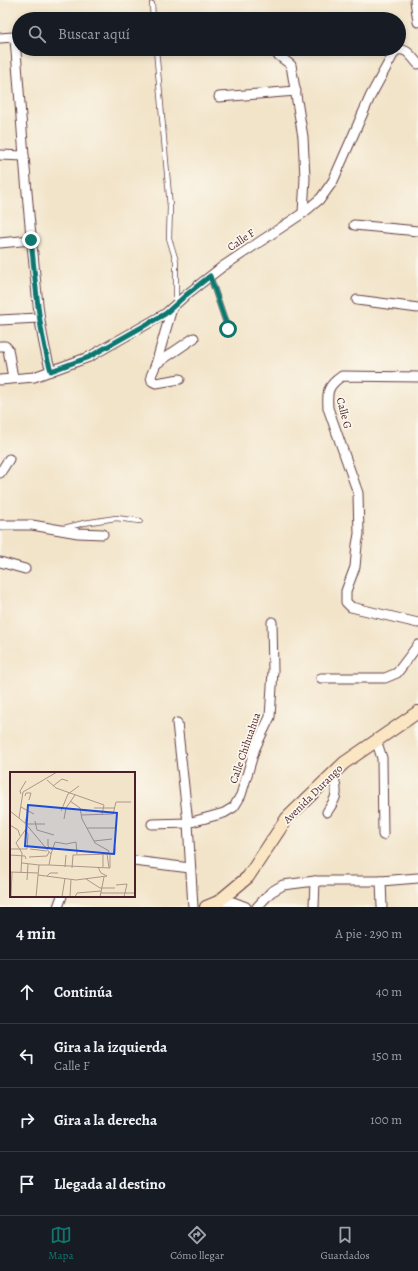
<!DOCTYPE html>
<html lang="es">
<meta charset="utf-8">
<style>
:root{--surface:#171b24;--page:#242831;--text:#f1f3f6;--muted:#9ea1a6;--line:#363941;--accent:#0f766e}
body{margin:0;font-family:Alegreya,serif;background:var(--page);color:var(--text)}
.stop{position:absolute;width:12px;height:12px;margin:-9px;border:3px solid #0f766e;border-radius:50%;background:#fff}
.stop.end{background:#0f766e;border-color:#fff;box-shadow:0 1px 4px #0008}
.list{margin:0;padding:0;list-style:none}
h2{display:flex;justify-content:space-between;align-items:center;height:52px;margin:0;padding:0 16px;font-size:17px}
h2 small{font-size:13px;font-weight:400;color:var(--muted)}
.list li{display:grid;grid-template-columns:26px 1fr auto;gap:12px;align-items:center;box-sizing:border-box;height:64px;padding:0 16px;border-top:1px solid var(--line)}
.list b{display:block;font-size:15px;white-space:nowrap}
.list p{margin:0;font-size:13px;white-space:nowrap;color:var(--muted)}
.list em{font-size:13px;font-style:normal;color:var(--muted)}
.icon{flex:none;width:22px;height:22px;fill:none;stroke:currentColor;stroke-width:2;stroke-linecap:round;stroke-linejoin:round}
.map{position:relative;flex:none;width:418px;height:907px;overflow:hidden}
.search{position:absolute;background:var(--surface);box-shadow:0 2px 6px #0003;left:12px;right:12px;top:12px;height:44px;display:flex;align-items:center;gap:10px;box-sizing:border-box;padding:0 14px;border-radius:22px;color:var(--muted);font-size:15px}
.sheet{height:308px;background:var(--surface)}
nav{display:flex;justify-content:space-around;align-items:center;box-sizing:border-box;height:56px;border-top:1px solid var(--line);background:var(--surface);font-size:11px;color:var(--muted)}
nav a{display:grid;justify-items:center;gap:2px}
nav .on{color:var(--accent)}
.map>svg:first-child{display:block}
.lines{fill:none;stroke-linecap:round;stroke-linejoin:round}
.lane-casing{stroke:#633d43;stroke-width:6}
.street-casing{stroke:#633d43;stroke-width:11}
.secondary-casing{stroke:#633d43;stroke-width:14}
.lane{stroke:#fff;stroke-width:4.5}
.street{stroke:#fff;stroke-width:9}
.secondary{stroke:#fbe6c4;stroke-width:12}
.route{stroke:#0f766e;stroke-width:5}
.labels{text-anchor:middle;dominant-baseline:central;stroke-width:3.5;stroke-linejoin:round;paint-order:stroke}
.street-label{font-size:11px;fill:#4a1f2b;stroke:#fbf7ec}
.inset-road{fill:none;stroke:#af958a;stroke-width:1}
.view{fill:#1d4ed8;fill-opacity:0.15;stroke:#1d4ed8;stroke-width:2}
.inset-edge{fill:none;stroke:#4a1f2b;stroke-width:2}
</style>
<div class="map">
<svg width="418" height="907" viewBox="0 0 418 907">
<rect width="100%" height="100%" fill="#fbf7ec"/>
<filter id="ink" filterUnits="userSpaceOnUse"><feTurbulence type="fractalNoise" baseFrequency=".025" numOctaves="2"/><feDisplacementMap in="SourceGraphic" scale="8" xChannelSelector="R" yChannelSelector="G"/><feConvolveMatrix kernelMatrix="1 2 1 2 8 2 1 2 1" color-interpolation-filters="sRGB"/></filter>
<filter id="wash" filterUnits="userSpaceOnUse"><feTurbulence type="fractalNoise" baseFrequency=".012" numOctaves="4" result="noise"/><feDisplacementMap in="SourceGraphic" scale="16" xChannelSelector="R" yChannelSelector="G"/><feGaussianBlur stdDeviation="0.9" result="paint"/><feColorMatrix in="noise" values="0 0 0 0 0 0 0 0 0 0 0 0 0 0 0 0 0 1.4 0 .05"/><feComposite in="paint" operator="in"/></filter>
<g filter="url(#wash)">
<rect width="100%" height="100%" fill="#f2e4c9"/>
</g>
<g filter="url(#ink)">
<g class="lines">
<defs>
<g id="lane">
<path d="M152 4 153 19"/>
<path d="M156 49 170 207 169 238 176 261V304"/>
<path d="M210 276 228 329"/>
<path d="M64 528 84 523 116 518 140 521"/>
</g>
<g id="street">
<path d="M415 0 418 22"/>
<path d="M0 38 13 37 15 39C21 111 25 183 33 254 37 293 39 333 51 371"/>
<path d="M270 49 291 65 303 137 305 178 303 213"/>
<path d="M219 97 296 91"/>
<path d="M0 155 24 156"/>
<path d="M354 225 418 231"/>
<path d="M0 243 31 240"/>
<path d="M357 300 418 308"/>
<path d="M172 308 156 364 151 376 152 381 156 383 180 379"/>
<path d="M0 320 39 318"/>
<path d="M0 346H5L8 349 13 378"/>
<path d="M156 364 194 338"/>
<path d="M418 377 342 376C327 386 327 392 328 408L358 493 359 534 357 545 355 567 346 591V602L351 607 418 623"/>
<path d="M0 380 34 377 89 357 165 314 186 295 222 267 303 213 321 198 333 181 370 97 395 51C406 46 411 56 418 64"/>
<path d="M0 473 9 459"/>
<path d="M0 525H32L78 533 103 534"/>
<path d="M0 562 25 569"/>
<path d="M321 678H385L397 673 418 645"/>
<path d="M177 723 188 823 193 907"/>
<path d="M376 740 382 758 383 835"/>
<path d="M327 812C338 796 338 793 333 774"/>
<path d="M152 824 188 823 224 813 234 807 241 795 255 748 270 717 273 671 272 622"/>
<path d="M134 861 190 868"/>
<path d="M381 881 382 907"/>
<path d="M218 902H233L246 907"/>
<path d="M58 907 62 896"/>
<path d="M257 907 271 892 283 885 315 881H381L418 878"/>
<path d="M314 907 315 881"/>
</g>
<path id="secondary" d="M206 907 218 902 248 877 287 818 344 763 418 712"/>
</defs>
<use href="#lane" class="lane-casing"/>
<use href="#street" class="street-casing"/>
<use href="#secondary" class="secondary-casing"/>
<use href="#lane" class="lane"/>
<use href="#street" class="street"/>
<use href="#secondary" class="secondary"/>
</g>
</g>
<g class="lines" filter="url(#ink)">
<path class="route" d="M31 240C36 284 38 329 51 371L89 357 165 314 186 295 210 276 228 329"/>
</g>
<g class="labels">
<g class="street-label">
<text transform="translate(241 240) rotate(-34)">Calle F</text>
<text transform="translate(344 413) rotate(75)">Calle G</text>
<text transform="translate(245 748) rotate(-71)">Calle Chihuahua</text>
<text transform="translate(313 794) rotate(-45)">Avenida Durango</text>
</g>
</g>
<g transform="translate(10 772)">
<rect width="125" height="125" fill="#f2e4c9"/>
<path class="inset-road" d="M37 8 46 16 94 33 92 42M43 14 52 7 58 9M11 22 10 19 16 9M15 24 16 21H21L19 28M60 29 70 36 72 47 85 71 99 79 97 82 99 96M11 35 24 42M84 36H105M0 39 15 51 41 82 39 93H29L26 125M51 39 58 22 69 14M71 43 103 42 106 30H121M9 46 13 20 47 0M54 47 56 36 65 23M25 49 27 58 44 63M15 51 18 39M16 52H35M0 53 8 58 10 64M77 56H106M38 67V74L42 78M84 69 102 67M6 71 12 81 11 100M6 71 16 57M0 77H17L18 63 16 58M20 77 37 79M41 82 45 70 56 72 66 70 67 82M0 83 15 84 16 87M19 85 37 84 39 80M12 91 29 93M39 93 100 96V82M55 95 56 83M88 95 91 101 97 104M93 95V82M62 96 63 83 105 82V75M0 100 28 101M28 103 66 108 97 104M37 104 40 101H48M76 107 90 116H105M17 108 18 92M106 113 117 112 114 125M91 121H125M1 125 2 100M52 125 55 106M60 125 61 107M65 125 67 121 91 119M90 125 94 105"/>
<path class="view" d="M18 33 107 41 104 82 15 74Z"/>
<rect width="125" height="125" class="inset-edge"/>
</g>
</svg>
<div class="stop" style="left:228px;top:329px"></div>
<div class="stop end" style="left:31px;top:240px"></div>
<div class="search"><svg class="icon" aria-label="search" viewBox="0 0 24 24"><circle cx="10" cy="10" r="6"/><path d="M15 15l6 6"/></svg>Buscar aquí</div>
</div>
<section class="sheet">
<h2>4 min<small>A pie · 290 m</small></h2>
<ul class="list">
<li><svg class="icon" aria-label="ahead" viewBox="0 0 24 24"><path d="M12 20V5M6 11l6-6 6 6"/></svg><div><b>Continúa</b></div><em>40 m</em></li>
<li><svg class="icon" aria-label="left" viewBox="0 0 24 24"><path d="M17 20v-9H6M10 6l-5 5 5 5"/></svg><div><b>Gira a la izquierda</b><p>Calle F</p></div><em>150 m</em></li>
<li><svg class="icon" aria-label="right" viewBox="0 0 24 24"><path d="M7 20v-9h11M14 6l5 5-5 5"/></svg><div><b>Gira a la derecha</b></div><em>100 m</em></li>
<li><svg class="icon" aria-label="arrive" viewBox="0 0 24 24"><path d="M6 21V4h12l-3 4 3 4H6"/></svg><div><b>Llegada al destino</b></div></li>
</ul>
</section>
<nav>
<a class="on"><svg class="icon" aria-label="map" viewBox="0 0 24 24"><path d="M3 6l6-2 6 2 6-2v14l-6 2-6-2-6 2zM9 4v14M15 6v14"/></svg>Mapa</a>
<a><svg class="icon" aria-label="directions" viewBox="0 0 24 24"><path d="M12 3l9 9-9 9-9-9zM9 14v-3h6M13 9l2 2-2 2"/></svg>Cómo llegar</a>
<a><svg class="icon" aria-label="saved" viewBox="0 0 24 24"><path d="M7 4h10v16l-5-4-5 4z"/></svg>Guardados</a>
</nav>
